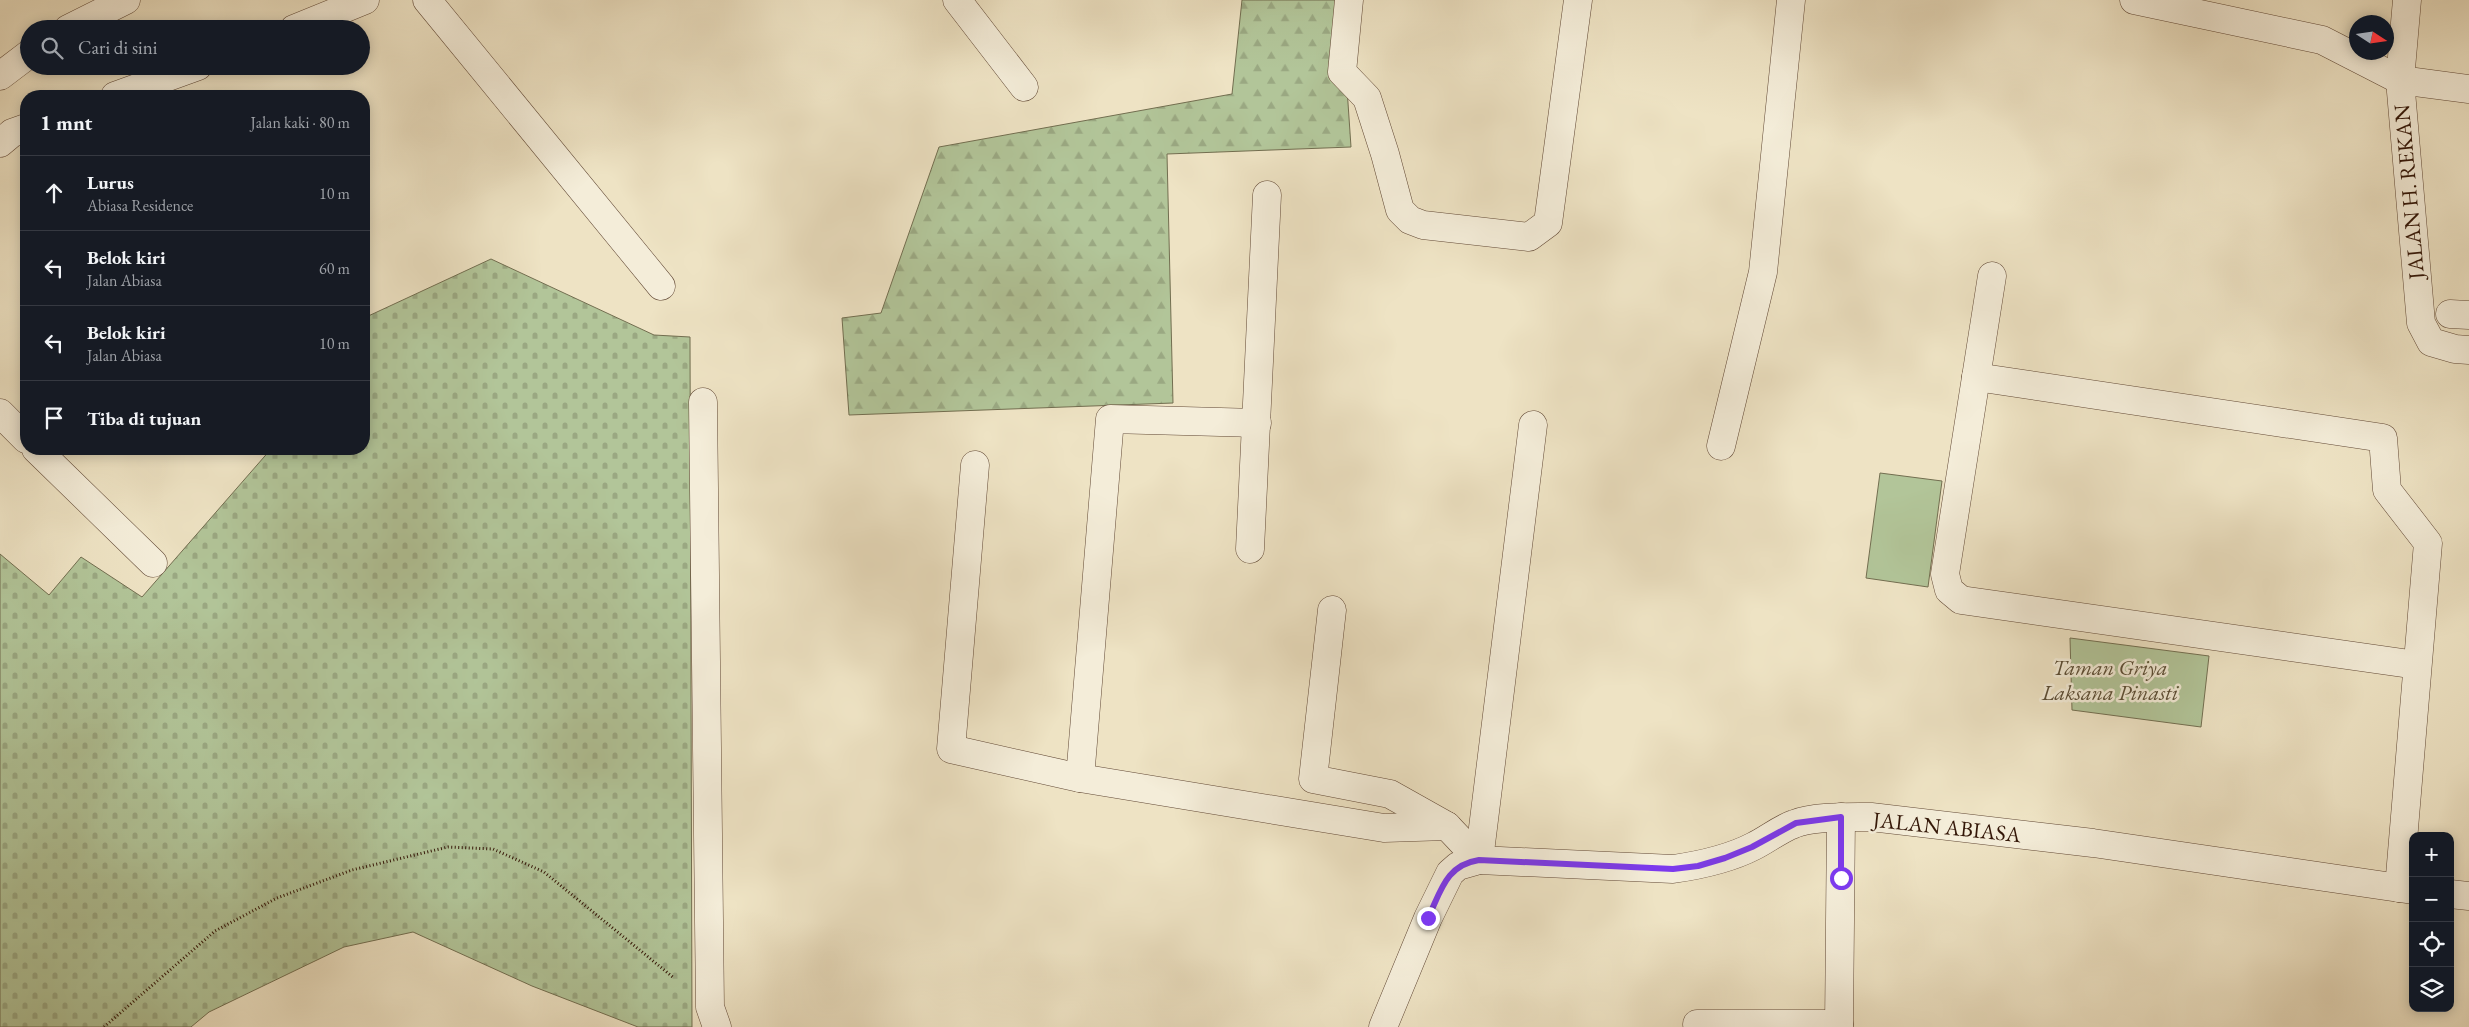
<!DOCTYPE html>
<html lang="id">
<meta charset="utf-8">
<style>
:root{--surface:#171b24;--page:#20242c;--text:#f1f3f6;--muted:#9ea1a6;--line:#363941}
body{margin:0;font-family:"EB Garamond",serif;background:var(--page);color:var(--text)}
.controls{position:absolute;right:15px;bottom:15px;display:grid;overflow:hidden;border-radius:10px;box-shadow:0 2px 12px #0003}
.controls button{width:45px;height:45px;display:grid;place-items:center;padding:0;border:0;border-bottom:1px solid var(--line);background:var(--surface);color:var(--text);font:25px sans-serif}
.compass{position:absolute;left:2349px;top:15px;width:45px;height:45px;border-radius:50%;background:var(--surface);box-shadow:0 2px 12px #0003;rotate:102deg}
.stop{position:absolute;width:15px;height:15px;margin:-11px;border:4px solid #7c3aed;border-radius:50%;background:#fff}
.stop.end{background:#7c3aed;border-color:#fff;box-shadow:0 1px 5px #0008}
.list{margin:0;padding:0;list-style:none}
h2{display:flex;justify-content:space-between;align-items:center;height:65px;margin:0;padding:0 20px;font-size:21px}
h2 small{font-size:16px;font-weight:400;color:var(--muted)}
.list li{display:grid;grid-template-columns:32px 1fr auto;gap:15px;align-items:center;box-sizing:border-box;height:75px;padding:0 20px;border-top:1px solid var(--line)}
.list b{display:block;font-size:19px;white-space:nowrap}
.list p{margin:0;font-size:16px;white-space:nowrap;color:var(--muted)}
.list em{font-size:16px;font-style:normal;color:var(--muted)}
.icon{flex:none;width:28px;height:28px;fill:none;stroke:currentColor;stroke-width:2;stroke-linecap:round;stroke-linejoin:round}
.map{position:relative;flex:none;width:2469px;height:1027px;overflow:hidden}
.search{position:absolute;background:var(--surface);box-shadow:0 2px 12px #0003;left:20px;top:20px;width:350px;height:55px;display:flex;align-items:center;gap:12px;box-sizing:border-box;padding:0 18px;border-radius:28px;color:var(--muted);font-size:19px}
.panel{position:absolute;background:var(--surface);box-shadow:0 2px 12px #0003;left:20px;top:90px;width:350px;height:365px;border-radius:20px}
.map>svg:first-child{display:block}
.forest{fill:url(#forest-firs);stroke:#726e50}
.cemetery{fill:url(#cemetery-stones);stroke:#726e50}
.park{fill:#b2c599;stroke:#726e50}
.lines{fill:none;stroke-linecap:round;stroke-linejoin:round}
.minor-casing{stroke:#624936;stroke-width:29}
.path{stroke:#331607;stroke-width:3;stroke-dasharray:1 2.5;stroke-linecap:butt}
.minor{stroke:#f4edd9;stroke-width:28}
.route{stroke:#7c3aed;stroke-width:6}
.labels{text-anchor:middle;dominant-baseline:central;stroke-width:5;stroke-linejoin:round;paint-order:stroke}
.street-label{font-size:22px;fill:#331607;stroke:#f4edd9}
.park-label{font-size:22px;font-style:italic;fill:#594b33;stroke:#f4edd9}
</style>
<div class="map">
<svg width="2469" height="1027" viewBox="0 0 2469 1027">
<defs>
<pattern id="forest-firs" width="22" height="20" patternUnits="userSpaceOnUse" patternTransform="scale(1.25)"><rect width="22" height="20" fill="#b2c599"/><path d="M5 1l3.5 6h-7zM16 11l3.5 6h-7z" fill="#9aa882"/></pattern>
<pattern id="cemetery-stones" width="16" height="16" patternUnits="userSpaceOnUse" patternTransform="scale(1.25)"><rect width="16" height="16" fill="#b2c599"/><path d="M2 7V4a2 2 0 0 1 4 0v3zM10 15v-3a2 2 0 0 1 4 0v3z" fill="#9aa882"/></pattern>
</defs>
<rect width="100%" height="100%" fill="#eee3c4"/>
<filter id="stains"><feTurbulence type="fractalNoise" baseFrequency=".004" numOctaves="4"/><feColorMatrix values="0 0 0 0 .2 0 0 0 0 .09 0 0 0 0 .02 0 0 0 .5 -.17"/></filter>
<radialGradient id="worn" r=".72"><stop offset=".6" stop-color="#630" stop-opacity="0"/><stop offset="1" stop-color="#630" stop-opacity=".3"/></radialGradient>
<path class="forest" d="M1242 0H1341L1351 147 1167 154 1173 403 849 415 842 318 881 313 939 147 1232 94Z"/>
<path class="cemetery" d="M491 259 654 335 690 337 692 1027H638L532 986 413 932 344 947 209 1012 191 1027H0V554L49 595 81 557 142 597 271 449H364V318Z"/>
<g class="park">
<path d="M1880 473 1942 481 1928 587 1866 578Z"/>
<path d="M2070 638 2209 656 2201 727 2072 710Z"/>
</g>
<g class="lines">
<defs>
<g id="minor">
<path d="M427 0 661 286"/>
<path d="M957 0 1024 87"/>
<path d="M1349 0 1342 72 1367 98 1385 154 1400 210 1410 220 1423 225 1529 237 1548 223 1578 0"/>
<path d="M2134 0 2322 40 2400 80 2469 89"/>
<path d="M2407 0 2400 80 2421 323 2431 342 2455 349 2469 350"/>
<path d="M68 29 126 0"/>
<path d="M294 29 365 0"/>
<path d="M0 76 29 54"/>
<path d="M115 96 198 66"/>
<path d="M0 143 12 133 26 128"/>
<path d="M1992 276 1945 574 1949 590 1961 600 2417 665"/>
<path d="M2450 314 2469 315"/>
<path d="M1976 377 2383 438 2387 490 2428 543 2399 888"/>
<path d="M703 402 710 1007 717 1027"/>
<path d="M0 413 26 439"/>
<path d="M1721 446 1763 272 1791 0"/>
<path d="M36 449 153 563"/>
<path d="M975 465 951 749 1080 778 1384 828 1447 826"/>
<path d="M1250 549 1267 195"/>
<path d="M1332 610 1313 779 1390 794 1447 826 1479 860"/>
<path d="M1080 778 1110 419 1257 423"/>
<path d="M1479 860 1533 425"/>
<path d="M2450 894 2469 896"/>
<path d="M1697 1024H1839"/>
<path d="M1383 1027 1428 918 1450 873 1458 866 1479 860 1673 869C1701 865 1729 859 1754 846 1768 839 1780 829 1794 824 1813 816 1850 817 1871 817L2093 843 2413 890"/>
<path d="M1839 1027 1841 817"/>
</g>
</defs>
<use href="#minor" class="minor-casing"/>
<path class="path" d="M104 1027 215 931 277 898 352 870 448 847 493 849 544 872 674 978"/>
<use href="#minor" class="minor"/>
</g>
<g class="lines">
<path class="route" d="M1428 918C1441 891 1446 865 1479 860L1673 869 1698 866 1725 858 1752 847 1796 823 1841 817V878"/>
</g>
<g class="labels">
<g class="street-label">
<text transform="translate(2409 192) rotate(-95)">JALAN H. REKAN</text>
<text transform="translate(1947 827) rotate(6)">JALAN ABIASA</text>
</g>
<g class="park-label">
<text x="2110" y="667">Taman Griya<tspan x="2110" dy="25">Laksana Pinasti</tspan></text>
</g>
</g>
<rect width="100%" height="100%" filter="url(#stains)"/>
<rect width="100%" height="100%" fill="url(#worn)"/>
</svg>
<div class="controls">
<button>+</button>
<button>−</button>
<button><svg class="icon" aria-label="locate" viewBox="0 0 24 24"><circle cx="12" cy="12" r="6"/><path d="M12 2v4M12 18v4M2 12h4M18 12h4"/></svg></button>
<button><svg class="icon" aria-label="layers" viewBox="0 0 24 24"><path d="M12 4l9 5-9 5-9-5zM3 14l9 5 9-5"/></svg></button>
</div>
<svg class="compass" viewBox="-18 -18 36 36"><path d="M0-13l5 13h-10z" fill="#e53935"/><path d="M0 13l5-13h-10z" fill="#9ea1a6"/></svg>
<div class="stop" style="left:1841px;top:878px"></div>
<div class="stop end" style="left:1428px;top:918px"></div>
<div class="search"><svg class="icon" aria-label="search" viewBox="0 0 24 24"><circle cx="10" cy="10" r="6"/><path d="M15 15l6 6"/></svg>Cari di sini</div>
<section class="panel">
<h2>1 mnt<small>Jalan kaki · 80 m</small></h2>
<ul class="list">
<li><svg class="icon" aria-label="ahead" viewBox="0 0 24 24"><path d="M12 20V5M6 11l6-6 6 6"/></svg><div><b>Lurus</b><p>Abiasa Residence</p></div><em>10 m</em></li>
<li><svg class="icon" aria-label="left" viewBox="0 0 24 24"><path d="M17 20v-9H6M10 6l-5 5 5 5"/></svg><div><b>Belok kiri</b><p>Jalan Abiasa</p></div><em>60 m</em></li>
<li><svg class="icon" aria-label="left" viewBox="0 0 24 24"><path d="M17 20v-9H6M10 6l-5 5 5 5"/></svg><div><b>Belok kiri</b><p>Jalan Abiasa</p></div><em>10 m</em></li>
<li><svg class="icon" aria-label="arrive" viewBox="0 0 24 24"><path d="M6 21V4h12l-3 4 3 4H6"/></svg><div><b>Tiba di tujuan</b></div></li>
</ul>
</section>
</div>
